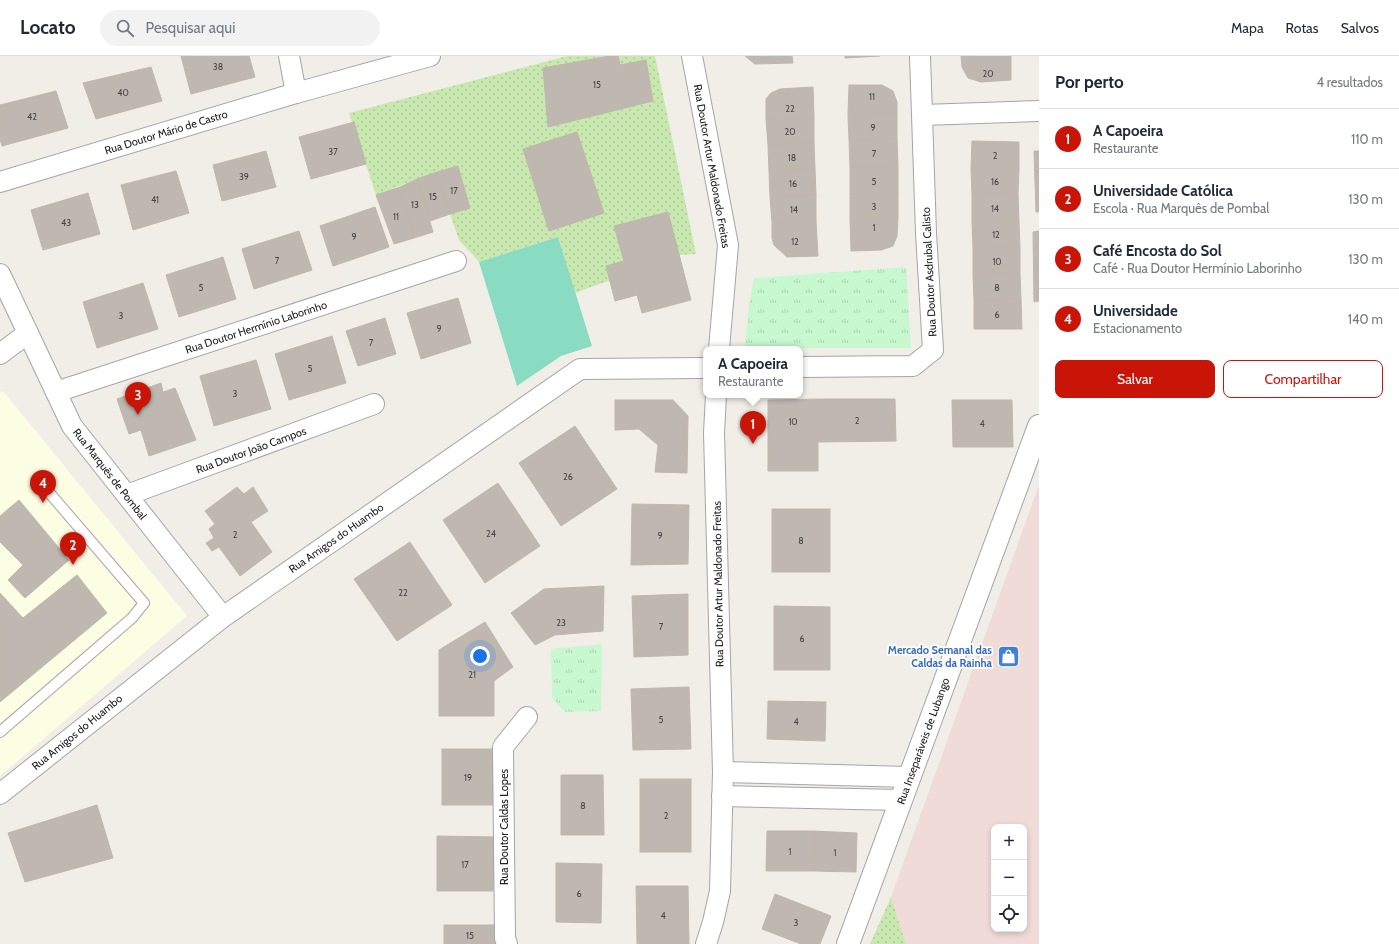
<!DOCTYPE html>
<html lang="pt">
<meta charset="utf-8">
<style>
:root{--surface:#fff;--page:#f2f2f3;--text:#1f2937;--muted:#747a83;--line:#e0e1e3;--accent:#c91508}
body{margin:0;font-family:Cabin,sans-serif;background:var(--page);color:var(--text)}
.controls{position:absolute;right:12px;bottom:12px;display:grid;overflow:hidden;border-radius:8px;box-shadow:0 2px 6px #0003}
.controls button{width:36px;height:36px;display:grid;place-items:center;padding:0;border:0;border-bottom:1px solid var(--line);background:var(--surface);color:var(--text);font:20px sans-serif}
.you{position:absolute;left:480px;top:600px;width:14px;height:14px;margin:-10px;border:3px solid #fff;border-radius:50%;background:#1a73e8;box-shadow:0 0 0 6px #1a73e833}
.badge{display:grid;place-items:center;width:26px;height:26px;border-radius:50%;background:var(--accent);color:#fff;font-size:13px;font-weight:700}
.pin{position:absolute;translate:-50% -33px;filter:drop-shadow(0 1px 2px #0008)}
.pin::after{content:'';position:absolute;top:21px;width:14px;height:12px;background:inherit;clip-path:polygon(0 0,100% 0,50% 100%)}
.popup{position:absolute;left:703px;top:290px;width:100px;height:52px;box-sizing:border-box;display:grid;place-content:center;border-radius:8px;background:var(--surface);filter:drop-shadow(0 1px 3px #0005);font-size:13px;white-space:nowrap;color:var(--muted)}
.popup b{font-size:15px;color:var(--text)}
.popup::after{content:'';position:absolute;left:50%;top:100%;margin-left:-8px;border:8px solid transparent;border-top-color:var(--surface)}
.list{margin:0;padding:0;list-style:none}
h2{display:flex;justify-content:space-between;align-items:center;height:52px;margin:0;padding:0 16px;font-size:17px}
h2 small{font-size:13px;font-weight:400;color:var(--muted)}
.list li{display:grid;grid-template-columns:26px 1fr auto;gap:12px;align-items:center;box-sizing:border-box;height:60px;padding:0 16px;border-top:1px solid var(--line)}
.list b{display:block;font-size:15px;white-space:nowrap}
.list p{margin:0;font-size:13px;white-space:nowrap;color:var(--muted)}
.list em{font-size:13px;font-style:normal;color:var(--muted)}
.actions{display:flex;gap:8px;padding:12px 16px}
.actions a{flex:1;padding:9px 0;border:1px solid var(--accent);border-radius:8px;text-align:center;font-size:14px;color:var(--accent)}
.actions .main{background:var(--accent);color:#fff}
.icon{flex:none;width:22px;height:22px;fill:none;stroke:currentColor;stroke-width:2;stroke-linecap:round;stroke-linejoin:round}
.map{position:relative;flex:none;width:1039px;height:888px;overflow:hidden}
header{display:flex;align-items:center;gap:24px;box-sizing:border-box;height:56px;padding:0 20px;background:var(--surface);border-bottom:1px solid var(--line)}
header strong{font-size:19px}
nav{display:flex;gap:22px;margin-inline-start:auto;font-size:14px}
.search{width:280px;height:36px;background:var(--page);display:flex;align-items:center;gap:10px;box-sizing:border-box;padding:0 14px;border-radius:22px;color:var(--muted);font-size:15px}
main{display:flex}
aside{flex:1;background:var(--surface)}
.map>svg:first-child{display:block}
.commercial{fill:#f0dbd8;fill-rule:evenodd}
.education{fill:#fcfee3}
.grass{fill:url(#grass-dots)}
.park{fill:url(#park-tufts)}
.pitch{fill:#89dcc2}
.building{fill:#beb8b1;stroke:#c2b6aa}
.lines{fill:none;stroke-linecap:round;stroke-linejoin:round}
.service-casing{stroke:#a5a5a5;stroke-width:12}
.minor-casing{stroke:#a5a5a5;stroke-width:22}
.tertiary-casing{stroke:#a5a5a5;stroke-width:24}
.service{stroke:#fff;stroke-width:10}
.minor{stroke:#fff;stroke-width:20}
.tertiary{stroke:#fff;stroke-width:22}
.labels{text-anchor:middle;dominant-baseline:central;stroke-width:3.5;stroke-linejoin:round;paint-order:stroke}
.number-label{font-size:9px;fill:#484745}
.street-label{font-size:11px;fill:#212121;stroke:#fff}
.shop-label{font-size:11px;font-weight:bold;fill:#366cbe;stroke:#fff;text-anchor:end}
</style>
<header>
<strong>Locato</strong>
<div class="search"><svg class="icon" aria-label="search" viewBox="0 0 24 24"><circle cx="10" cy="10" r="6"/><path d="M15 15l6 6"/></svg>Pesquisar aqui</div>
<nav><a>Mapa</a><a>Rotas</a><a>Salvos</a></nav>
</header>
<main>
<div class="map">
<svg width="1039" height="888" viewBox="0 0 1039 888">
<defs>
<pattern id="grass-dots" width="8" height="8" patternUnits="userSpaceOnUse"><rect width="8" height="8" fill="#c8e8b0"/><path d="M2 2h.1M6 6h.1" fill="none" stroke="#acc797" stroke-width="1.8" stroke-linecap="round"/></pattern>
<pattern id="park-tufts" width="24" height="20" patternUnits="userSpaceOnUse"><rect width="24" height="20" fill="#c7f8cf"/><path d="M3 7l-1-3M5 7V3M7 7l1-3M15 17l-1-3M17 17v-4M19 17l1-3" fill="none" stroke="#abd4b1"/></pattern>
</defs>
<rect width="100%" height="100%" fill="#f1eee8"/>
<path class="commercial" d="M1039 429V888H906L891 841ZM994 771H1024V873H994Z"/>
<path class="education" d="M3 335 187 560 0 720V337Z"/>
<g class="grass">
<path d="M567 0H655L696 198 679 199 575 237 558 181 479 206 459 184 450 158 470 151 458 110 417 123 376 139 349 57Z"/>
<path d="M891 841 906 888H870Z"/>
</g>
<g class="park">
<path d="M906 211 911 292H745L749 249 754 222Z"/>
<path d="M602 588 601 655 565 656 552 642 551 593Z"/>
</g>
<path class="pitch" d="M558 181 592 290 561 300 517 330 479 206Z"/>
<g class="building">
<path d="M181 0H249L255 21 191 38Z"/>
<path d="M610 0H618L620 9 646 4 653 45 548 71 543 12Z"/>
<path d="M745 0H792L793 7 755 8Z"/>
<path d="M845 0H880L845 2Z"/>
<path d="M961 0H1011V24L981 26 968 22 962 11Z"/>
<path d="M151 11 162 45 96 63 83 27Z"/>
<path d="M849 29H882L893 35 897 46V58L848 59Z"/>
<path d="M813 31 814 61 766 63V43L771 37 780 33Z"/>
<path d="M56 35 68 72 2 90 0 83V49Z"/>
<path d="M897 58V83L849 84 848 59Z"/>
<path d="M814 61V87L768 89 766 63Z"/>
<path d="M354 66 366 108 311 123 299 81Z"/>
<path d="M577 76 604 157 549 175 523 93Z"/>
<path d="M897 83 898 110 850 111 849 84Z"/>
<path d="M972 85 1019 86V113H971Z"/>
<path d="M814 87 815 113 769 116 768 89Z"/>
<path d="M266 95 276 131 222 145 213 109Z"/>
<path d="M1034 95H1039V156H1036Z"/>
<path d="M458 110 470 152 450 158 437 116Z"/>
<path d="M898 110V138H850V111Z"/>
<path d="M815 113 816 139 770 141 769 116Z"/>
<path d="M971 113H1019L1018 137 972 138Z"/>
<path d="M176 115 189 157 133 174 121 129Z"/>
<path d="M437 116 450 158 430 165 417 123Z"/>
<path d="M417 123 433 176 414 182 400 131Z"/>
<path d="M400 131 414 182 394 188 376 139Z"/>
<path d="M88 137 100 178 43 194 31 154Z"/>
<path d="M1018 137 1019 166H972V138Z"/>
<rect x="850" y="138" width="48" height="24"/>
<path d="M816 139V164L772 166 770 141Z"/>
<path d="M375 151 389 191 333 210 320 170Z"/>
<path d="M668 156 691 244 642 257 637 239 615 245 606 210 624 205 614 170Z"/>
<path d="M850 162H898L897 180 893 190 881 194 851 195Z"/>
<path d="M816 164 818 200 787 201 774 189 772 182V166Z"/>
<path d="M972 166H1019L1020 191 973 192Z"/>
<path d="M299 175 312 214 254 233 242 193Z"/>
<path d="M1039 175V245L1034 246 1033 176Z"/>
<path d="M1020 191V218L973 219V192Z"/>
<path d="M223 201 236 243 179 261 166 219Z"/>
<path d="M1020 218 1021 243 974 244 973 219Z"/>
<path d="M143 227 158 273 97 292 83 246Z"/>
<path d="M458 242 471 287 421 303 407 257Z"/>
<path d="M1021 243 1022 273H974V244Z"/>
<path d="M385 262 396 298 358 310 346 275Z"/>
<path d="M332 280 346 327 289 344 275 298Z"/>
<path d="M256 304 271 353 214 370 200 320Z"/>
<path d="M161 327 163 336 175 332 196 384 149 400 141 374 129 378 117 343Z"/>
<path d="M818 343H895L896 385 818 386Z"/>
<path d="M818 343V415H768V344Z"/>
<path d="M615 344H673L688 360 687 417 655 416 658 389 639 373 615 374Z"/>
<path d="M952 344H1012L1013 391H953Z"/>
<path d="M575 370 617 433 561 470 519 407Z"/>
<path d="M498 427 540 490 485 527 443 464Z"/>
<path d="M237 431 244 438 253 431 268 455 251 466 272 496 240 520 219 491 212 495 206 487 214 482 209 473 215 468 205 455Z"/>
<path d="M19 444 69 504 25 542 8 524 23 509 0 486V460Z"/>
<path d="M632 448 689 449 688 508 631 509Z"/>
<rect x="772" y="453" width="58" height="63"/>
<path d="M410 486 452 549 397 585 354 523Z"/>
<path d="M77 519 107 557 0 646V537L23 562Z"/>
<path d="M604 530 603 575 555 579 535 589 511 557 544 533Z"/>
<path d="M688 538V599L634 601 632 540Z"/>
<path d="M774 550 830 551V614H774Z"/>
<path d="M485 566 513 611 494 625V660H439V594Z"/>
<path d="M689 631 691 693 633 694 631 633Z"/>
<path d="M768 645 826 646 825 685 767 683Z"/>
<rect x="442" y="693" width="53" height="56"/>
<path d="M561 719H603L604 779H561Z"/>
<rect x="640" y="723" width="51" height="73"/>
<path d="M97 749 113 802 25 826 8 777Z"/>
<path d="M767 775H814L813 815H766Z"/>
<path d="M814 775 857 777 856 816 813 815Z"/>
<path d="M437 780 494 781 493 835H437Z"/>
<path d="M556 807 602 808 601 867 556 866Z"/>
<path d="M636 830H688L689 888H637Z"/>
<path d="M775 838 831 860 820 888H801L762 873Z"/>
<rect x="444" y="869" width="51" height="19"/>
</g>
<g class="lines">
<defs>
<path id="service" d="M0 676 132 562 144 547 40 426"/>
<g id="minor">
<path d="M692 0 728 189 719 293"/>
<path d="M296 37 430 0"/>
<path d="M923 59 1039 55"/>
<path d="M0 126 296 37 289 0"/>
<path d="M0 218 72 370 223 561"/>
<path d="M0 298 28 277"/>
<path d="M800 311 913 310 933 294 926 177 920 0"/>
<path d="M56 336 456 205"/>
<path d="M127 439 374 348"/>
<path d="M723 716 909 721"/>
<path d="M0 738 223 561 580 313 706 312"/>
<path d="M722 740 901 744"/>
<path d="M507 888 505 882 503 691 527 661"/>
<path d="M706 888 713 866 720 835 723 716 714 377 716 339"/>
</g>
<path id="tertiary" d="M848 888 1039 370"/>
</defs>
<use href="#service" class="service-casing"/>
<use href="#minor" class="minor-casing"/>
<use href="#tertiary" class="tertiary-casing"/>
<use href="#service" class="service"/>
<use href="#minor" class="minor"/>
<use href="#tertiary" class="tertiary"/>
</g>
<defs>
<symbol id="shop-square" viewBox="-11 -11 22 22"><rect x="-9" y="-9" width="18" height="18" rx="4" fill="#3f7fe0" stroke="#fff"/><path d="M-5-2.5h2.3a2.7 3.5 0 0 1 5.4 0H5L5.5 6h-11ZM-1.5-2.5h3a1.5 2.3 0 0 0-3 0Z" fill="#fff"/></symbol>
</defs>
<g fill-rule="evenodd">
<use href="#shop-square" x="996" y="588" width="25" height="25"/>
</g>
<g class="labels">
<g class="number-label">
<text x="218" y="10">38</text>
<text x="988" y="17">20</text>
<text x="597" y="28">15</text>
<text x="123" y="36">40</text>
<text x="872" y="40">11</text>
<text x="790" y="52">22</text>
<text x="32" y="60">42</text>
<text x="873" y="71">9</text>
<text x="790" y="75">20</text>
<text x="333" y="95">37</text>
<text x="874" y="97">7</text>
<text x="995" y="99">2</text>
<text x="792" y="101">18</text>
<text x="244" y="120">39</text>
<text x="874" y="125">5</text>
<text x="995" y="125">16</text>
<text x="793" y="127">16</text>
<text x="454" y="134">17</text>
<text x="433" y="140">15</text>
<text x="155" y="143">41</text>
<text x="415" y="148">13</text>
<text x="874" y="150">3</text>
<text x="995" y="152">14</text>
<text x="794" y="153">14</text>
<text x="396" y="160">11</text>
<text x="66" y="166">43</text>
<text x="874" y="171">1</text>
<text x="996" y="178">12</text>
<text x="354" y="180">9</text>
<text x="795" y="185">12</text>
<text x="277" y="204">7</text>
<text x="997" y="205">10</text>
<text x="201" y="231">5</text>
<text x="997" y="231">8</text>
<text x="997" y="258">6</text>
<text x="121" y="259">3</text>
<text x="439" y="272">9</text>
<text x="371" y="286">7</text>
<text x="310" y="312">5</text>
<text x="235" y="337">3</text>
<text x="857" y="364">2</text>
<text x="793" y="365">10</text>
<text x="982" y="367">4</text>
<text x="568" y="420">26</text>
<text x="491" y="477">24</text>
<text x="235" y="478">2</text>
<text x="660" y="479">9</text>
<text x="801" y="484">8</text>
<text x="403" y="536">22</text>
<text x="561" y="566">23</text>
<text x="661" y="570">7</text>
<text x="802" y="582">6</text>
<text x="472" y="618">21</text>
<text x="661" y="663">5</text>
<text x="796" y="665">4</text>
<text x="468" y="721">19</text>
<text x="583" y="749">8</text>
<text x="666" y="759">2</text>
<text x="790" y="795">1</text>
<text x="835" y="796">1</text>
<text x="465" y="808">17</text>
<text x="579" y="837">6</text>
<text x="663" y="859">4</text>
<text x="796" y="866">3</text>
<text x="470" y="879">15</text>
</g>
<g class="street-label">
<text transform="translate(166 76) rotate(-17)">Rua Doutor Mário de Castro</text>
<text transform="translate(712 110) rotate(80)">Rua Doutor Artur Maldonado Freitas</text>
<text transform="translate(929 216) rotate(-93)">Rua Doutor Asdrubal Calisto</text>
<text transform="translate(256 271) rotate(-18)">Rua Doutor Hermínio Laborinho</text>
<text transform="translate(251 394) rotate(-20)">Rua Doutor João Campos</text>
<text transform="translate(110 418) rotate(52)">Rua Marquês de Pombal</text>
<text transform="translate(336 482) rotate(-35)">Rua Amigos do Huambo</text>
<text transform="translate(718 528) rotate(-91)">Rua Doutor Artur Maldonado Freitas</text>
<text transform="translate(77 676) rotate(-39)">Rua Amigos do Huambo</text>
<text transform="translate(923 685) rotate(-70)">Rua Inseparáveis de Lubango</text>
<text transform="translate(504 771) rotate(-90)">Rua Doutor Caldas Lopes</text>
</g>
<g class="shop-label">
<text x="992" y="594">Mercado Semanal das<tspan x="992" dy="13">Caldas da Rainha</tspan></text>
</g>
</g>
</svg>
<div class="controls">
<button>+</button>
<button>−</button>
<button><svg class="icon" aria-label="locate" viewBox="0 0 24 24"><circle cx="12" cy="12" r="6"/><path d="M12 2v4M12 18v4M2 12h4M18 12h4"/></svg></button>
</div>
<div class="you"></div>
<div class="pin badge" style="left:753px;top:388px">1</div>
<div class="popup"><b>A Capoeira</b>Restaurante</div>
<div class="pin badge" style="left:73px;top:509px">2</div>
<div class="pin badge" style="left:138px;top:359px">3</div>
<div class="pin badge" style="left:43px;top:447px">4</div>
</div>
<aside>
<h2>Por perto<small>4 resultados</small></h2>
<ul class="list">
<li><span class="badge">1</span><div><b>A Capoeira</b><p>Restaurante</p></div><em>110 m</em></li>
<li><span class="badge">2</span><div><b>Universidade Católica</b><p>Escola · Rua Marquês de Pombal</p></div><em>130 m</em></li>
<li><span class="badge">3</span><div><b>Café Encosta do Sol</b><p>Café · Rua Doutor Hermínio Laborinho</p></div><em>130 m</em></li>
<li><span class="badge">4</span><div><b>Universidade</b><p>Estacionamento</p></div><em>140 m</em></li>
</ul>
<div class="actions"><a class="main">Salvar</a><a>Compartilhar</a></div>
</aside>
</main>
